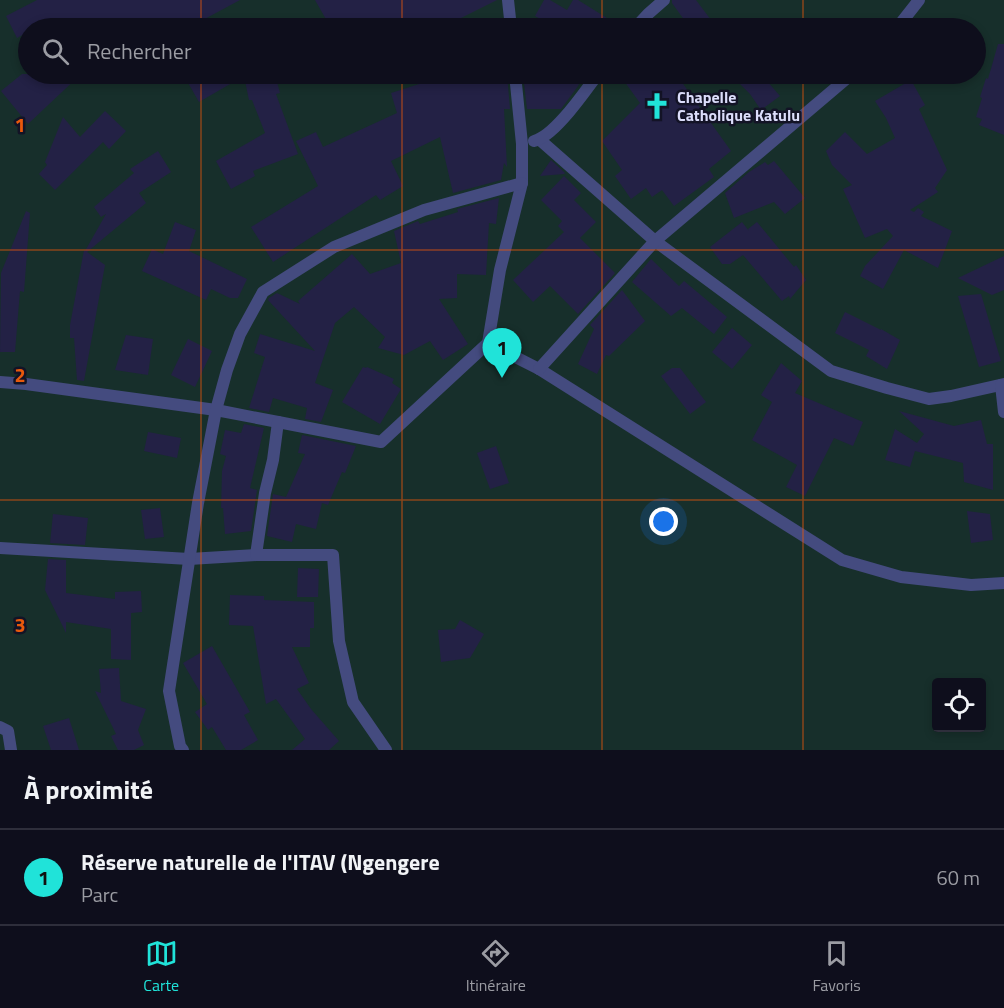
<!DOCTYPE html>
<html lang="fr">
<meta charset="utf-8">
<style>
:root{--surface:#0e0e1c;--page:#1c1c29;--text:#f1f3f6;--muted:#9b9ca3;--line:#2e2e3b;--accent:#20e3d9}
body{margin:0;font-family:"Titillium Web",sans-serif;background:var(--page);color:var(--text)}
.controls{position:absolute;right:18px;bottom:18px;display:grid;overflow:hidden;border-radius:6px;box-shadow:0 3px 9px #0003}
.controls button{width:54px;height:54px;display:grid;place-items:center;padding:0;border:0;border-bottom:2px solid var(--line);background:var(--surface);color:var(--text);font:30px sans-serif}
.you{position:absolute;left:664px;top:522px;width:21px;height:21px;margin:-15px;border:4px solid #fff;border-radius:50%;background:#1a73e8;box-shadow:0 0 0 9px #1a73e833}
.badge{display:grid;place-items:center;width:39px;height:39px;border-radius:50%;background:var(--accent);color:#111;font-size:20px;font-weight:700}
.pin{position:absolute;translate:-50% -50px;filter:drop-shadow(0 2px 3px #0008)}
.pin::after{content:'';position:absolute;top:32px;width:21px;height:18px;background:inherit;clip-path:polygon(0 0,100% 0,50% 100%)}
.list{margin:0;padding:0;list-style:none}
h2{display:flex;justify-content:space-between;align-items:center;height:78px;margin:0;padding:0 24px;font-size:26px}
h2 small{font-size:20px;font-weight:400;color:var(--muted)}
.list li{display:grid;grid-template-columns:39px 1fr auto;gap:18px;align-items:center;box-sizing:border-box;height:96px;padding:0 24px;border-top:2px solid var(--line)}
.list b{display:block;font-size:22px;white-space:nowrap}
.list p{margin:0;font-size:20px;white-space:nowrap;color:var(--muted)}
.list em{font-size:20px;font-style:normal;color:var(--muted)}
.icon{flex:none;width:33px;height:33px;fill:none;stroke:currentColor;stroke-width:2;stroke-linecap:round;stroke-linejoin:round}
.map{position:relative;flex:none;width:1004px;height:750px;overflow:hidden}
.search{position:absolute;background:var(--surface);box-shadow:0 3px 9px #0003;left:18px;right:18px;top:18px;height:66px;display:flex;align-items:center;gap:15px;box-sizing:border-box;padding:0 21px;border-radius:33px;color:var(--muted);font-size:22px}
.sheet{height:174px;background:var(--surface)}
nav{display:flex;justify-content:space-around;align-items:center;box-sizing:border-box;height:84px;border-top:2px solid var(--line);background:var(--surface);font-size:16px;color:var(--muted)}
nav a{display:grid;justify-items:center;gap:3px}
nav .on{color:var(--accent)}
.map>svg:first-child{display:block}
.green{fill:#172f2b;fill-rule:evenodd}
.building{fill:#232145}
.lines{fill:none;stroke-linecap:round;stroke-linejoin:round}
.minor{stroke:#444b7f;stroke-width:12}
.grid{fill:none;stroke:#e8590c;stroke-width:1.5;stroke-opacity:0.55}
.labels{text-anchor:middle;dominant-baseline:central;stroke-width:5;stroke-linejoin:round;paint-order:stroke}
.poi-label{font-size:16px;font-weight:bold;fill:#dcdefb;stroke:#131326;text-anchor:start}
.grid-label{font-size:20px;text-anchor:middle;font-weight:bold;fill:#e8590c;stroke:#131326;stroke-width:5;stroke-linejoin:round;paint-order:stroke}
</style>
<div class="map">
<svg width="1004" height="750" viewBox="0 0 1004 750">
<rect width="100%" height="100%" fill="#131326"/>
<path class="green" d="M0 0H1004V750H0ZM28 28H976V74H28ZM936 682H982V728H936Z"/>
<g class="building">
<path d="M37 0H240L201 21 205 28H28V32L17 38 6 16Z"/>
<path d="M315 0H497L441 28H331Z"/>
<path d="M544 0H550L567 10 573 0H578L623 28H556L535 16Z"/>
<path d="M672 0H696L717 28H690L672 3Z"/>
<path d="M998 44H1004V135L979 125 982 119 976 117 982 98 980 97 986 78 988 79Z"/>
<path d="M22 74H81L28 124 1 91Z"/>
<path d="M201 74H275L280 93 276 94 298 154 253 171 255 176 231 189 216 161 265 133 252 100H249L244 76 199 102 187 81Z"/>
<path d="M478 74H507L510 109H504L507 167 504 163 501 180 453 193 440 137 391 161 403 186 380 200 376 195 273 262 251 227 318 186 296 141 316 132 323 147 397 113 391 93 435 79V76Z"/>
<path d="M523 74H584L578 86 561 109H527Z"/>
<path d="M619 74H676L731 151 709 169 714 177 674 206 662 190 652 197 646 188 631 199 615 176 622 170 602 141 640 103Z"/>
<path d="M730 74H761L780 96 761 110 750 94Z"/>
<path d="M911 80 925 105 919 109 947 170 935 188 938 192 910 210 914 212 918 208 924 212 921 216 952 231 938 268 904 250 883 289 860 276 865 266 893 236 887 229 865 238 843 189 852 185 832 165 826 151 845 132 867 154 895 138 886 118 875 101Z"/>
<path d="M105 111 126 131 109 149 103 142 55 190 39 174 47 165 45 162 63 117 80 137Z"/>
<path d="M158 151 171 172 139 193 146 203 87 252 105 265 84 381 77 380 74 338H70V325L84 250 85 251 106 214 101 217 94 207 134 173 130 169Z"/>
<path d="M551 160 565 173 564 174 540 176Z"/>
<path d="M774 161 805 198 785 214 774 202 734 218 725 193 749 172 765 162 768 165Z"/>
<path d="M564 176 581 193 574 200 596 222 580 238 615 273 578 314 550 286 533 302 513 280 564 232 558 226 562 221 541 200Z"/>
<path d="M499 198 496 224 489 223 486 275 457 274V298L439 299 468 344 443 360 430 341 404 355 378 348 385 337 354 307 335 323 315 383 333 390 321 422 305 419 307 408 273 398 269 412 249 408 265 357 254 353 260 334 315 351 268 300 269 298 277 293 300 304 298 301 352 254 370 274 401 263 394 231 418 221 420 224 458 212 457 209Z"/>
<path d="M26 211 30 213 24 292 20 291 15 352H0L1 273Z"/>
<path d="M175 222 196 230 189 251 247 279 238 298H230L211 289 206 300 142 271 152 249 163 254Z"/>
<path d="M742 222 749 231 748 229 757 222 794 267 796 265 806 280 790 299 789 296 782 301 743 255 730 264H722L710 247Z"/>
<path d="M1004 256V290L992 295 958 278Z"/>
<path d="M651 259 679 286 684 281 727 317 714 334 682 308 671 316 632 282Z"/>
<path d="M622 290 645 321 609 356 606 355 597 374 578 364 594 329 590 325Z"/>
<path d="M981 294 1001 361 979 367 958 296Z"/>
<path d="M845 312 881 330V329L900 340 887 369 866 356 869 350 835 333Z"/>
<path d="M732 328 752 345 732 369 712 352Z"/>
<path d="M126 335 153 339 148 375 115 370Z"/>
<path d="M188 339 212 351 195 387 171 375Z"/>
<path d="M781 363 802 381 795 393 863 422 853 446 834 438 805 496 786 487 797 465 752 440 772 402 761 395Z"/>
<path d="M363 367 366 368 367 367 394 379 392 383 401 389 380 424 342 402Z"/>
<path d="M672 368H680L706 402 690 414 661 376Z"/>
<path d="M899 411 954 426 981 420 987 444H993V490L964 482 963 463 915 451 910 467 885 460 895 429 917 443 924 434Z"/>
<path d="M244 424 264 428 250 488 257 490 251 531 225 534 223 508H221L222 471 226 456 220 454 225 430 241 433Z"/>
<path d="M148 432 181 438 177 458 144 451Z"/>
<path d="M302 435 356 446 345 473 342 472 328 505 322 503 316 529 296 524 292 542 267 536 273 494 286 497 305 454 298 453Z"/>
<path d="M496 446 509 483 490 489 477 453Z"/>
<path d="M160 508 164 537 145 539 141 510Z"/>
<path d="M967 511 990 514 993 540 971 543Z"/>
<path d="M53 514 88 518 85 545 50 543Z"/>
<path d="M48 559 66 560V593L115 599V592L141 591 142 612 131 613V660L111 659V629L66 622V633L45 590Z"/>
<path d="M298 568 319 569 318 597H297Z"/>
<path d="M230 595 264 596V600L314 602V628H310V647H292L309 683 297 689 311 709 339 741 329 750H292L305 739 276 699 266 704 253 626 229 625Z"/>
<path d="M460 620 484 634 470 658 441 662 438 630 455 629Z"/>
<path d="M212 646 250 712 244 715 258 740 241 750H226L212 727 208 730 195 712 207 704 183 663Z"/>
<path d="M119 668 121 701 146 709 138 730 144 745 134 750H118L111 736 116 734 95 691 101 693 99 669Z"/>
<path d="M69 718 79 750H51L43 726Z"/>
</g>
<g class="lines">
<g class="minor">
<path d="M508 0 511 28"/>
<path d="M635 28 648 14 664 0"/>
<path d="M897 28 919 0"/>
<path d="M515 74 522 144V183L500 270 488 343 539 369 842 560 901 577 971 585 1004 583"/>
<path d="M540 140 655 241 831 371 887 388 929 399 951 396 1004 384"/>
<path d="M534 141C555 136 585 91 598 74"/>
<path d="M539 369 655 241 852 74"/>
<path d="M0 382 26 384 216 410 278 422"/>
<path d="M1001 385 1004 412"/>
<path d="M0 548 189 559 256 555"/>
<path d="M0 727 8 731 11 750"/>
<path d="M183 750 180 746 169 691 198 503 216 410 227 370 240 334 263 292 334 247 424 210 522 183"/>
<path d="M386 750 353 702 339 641 333 555H256L265 493 273 460 278 422 381 442 488 343"/>
</g>
</g>
<path class="grid" d="M201 0V28M402 0V28M602 0V28M803 0V28M201 74V750M402 74V750M602 74V750M803 74V750M0 250H1004M0 500H1004"/>
<defs>
<symbol id="church-bare" viewBox="-9 -9 18 18"><path d="M-1.2-6h2.4v3.5h3.3v2.4h-3.3V6h-2.4V-.1h-3.3v-2.4h3.3Z" fill="#20e3d9" stroke="#131326" stroke-width="2.5" paint-order="stroke"/></symbol>
</defs>
<g fill-rule="evenodd">
<use href="#church-bare" x="638" y="87" width="38" height="38"/>
</g>
<g class="labels">
<g class="poi-label">
<text x="677" y="97">Chapelle<tspan x="677" dy="18">Catholique Katulu</tspan></text>
</g>
</g>
<g class="grid-label">
<text x="20" y="132">1</text>
<text x="20" y="382">2</text>
<text x="20" y="632">3</text>
</g>
</svg>
<div class="controls">
<button><svg class="icon" aria-label="locate" viewBox="0 0 24 24"><circle cx="12" cy="12" r="6"/><path d="M12 2v4M12 18v4M2 12h4M18 12h4"/></svg></button>
</div>
<div class="you"></div>
<div class="pin badge" style="left:502px;top:378px">1</div>
<div class="search"><svg class="icon" aria-label="search" viewBox="0 0 24 24"><circle cx="10" cy="10" r="6"/><path d="M15 15l6 6"/></svg>Rechercher</div>
</div>
<section class="sheet">
<h2>À proximité<small></small></h2>
<ul class="list">
<li><span class="badge">1</span><div><b>Réserve naturelle de l'ITAV (Ngengere</b><p>Parc</p></div><em>60 m</em></li>
</ul>
</section>
<nav>
<a class="on"><svg class="icon" aria-label="map" viewBox="0 0 24 24"><path d="M3 6l6-2 6 2 6-2v14l-6 2-6-2-6 2zM9 4v14M15 6v14"/></svg>Carte</a>
<a><svg class="icon" aria-label="directions" viewBox="0 0 24 24"><path d="M12 3l9 9-9 9-9-9zM9 14v-3h6M13 9l2 2-2 2"/></svg>Itinéraire</a>
<a><svg class="icon" aria-label="saved" viewBox="0 0 24 24"><path d="M7 4h10v16l-5-4-5 4z"/></svg>Favoris</a>
</nav>
